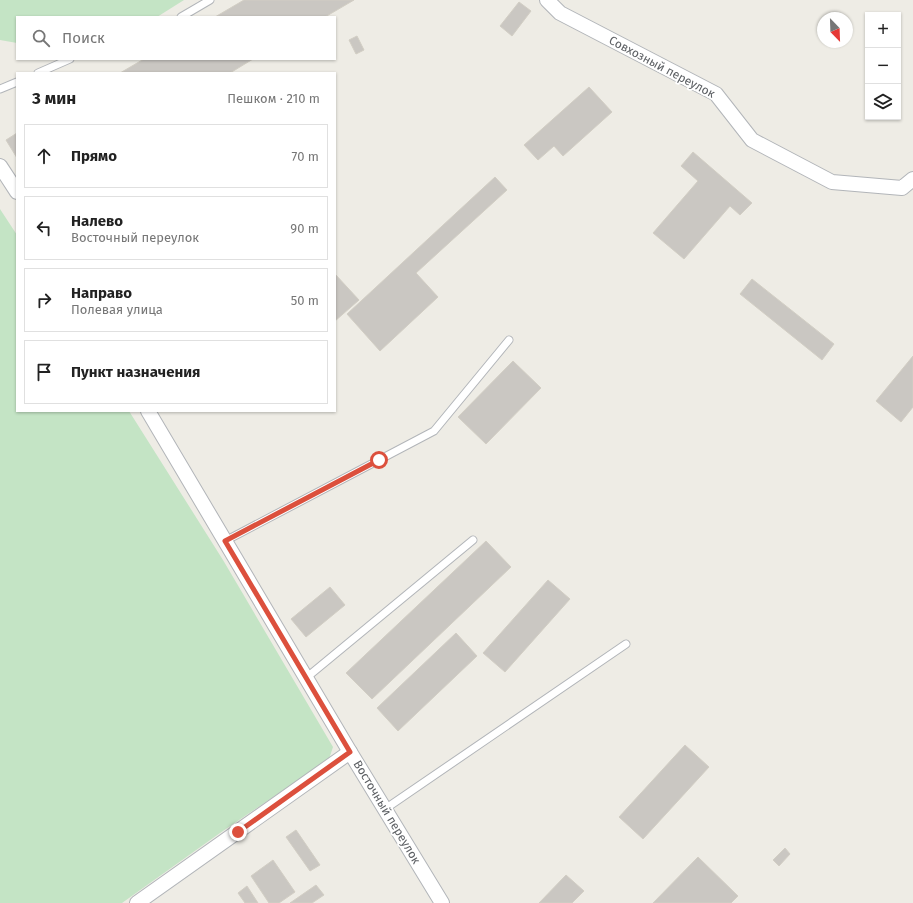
<!DOCTYPE html>
<html lang="ru">
<meta charset="utf-8">
<style>
:root{--surface:#fff;--page:#f6f6f6;--text:#222;--muted:#767676;--line:#e0e0e0}
body{margin:0;font-family:"Fira Sans",sans-serif;background:var(--page);color:var(--text)}
.controls{position:absolute;right:12px;top:12px;display:grid;overflow:hidden;border-radius:0px;box-shadow:0 1px 3px #0004}
.controls button{width:36px;height:36px;display:grid;place-items:center;padding:0;border:0;border-bottom:1px solid var(--line);background:var(--surface);color:var(--text);font:20px sans-serif}
.compass{position:absolute;left:817px;top:12px;width:36px;height:36px;border-radius:50%;background:var(--surface);box-shadow:0 1px 3px #0004;rotate:157deg}
.stop{position:absolute;width:12px;height:12px;margin:-9px;border:3px solid #dc503d;border-radius:50%;background:#fff}
.stop.end{background:#dc503d;border-color:#fff;box-shadow:0 1px 4px #0008}
.list{margin:0;padding:0;list-style:none}
h2{display:flex;justify-content:space-between;align-items:center;height:52px;margin:0;padding:0 16px;font-size:17px}
h2 small{font-size:13px;font-weight:400;color:var(--muted)}
.list li{display:grid;grid-template-columns:26px 1fr auto;gap:12px;align-items:center;box-sizing:border-box;height:64px;margin:0 8px 8px;padding:0 8px;border:1px solid var(--line);border-radius:0px}
.list b{display:block;font-size:15px;white-space:nowrap}
.list p{margin:0;font-size:13px;white-space:nowrap;color:var(--muted)}
.list em{font-size:13px;font-style:normal;color:var(--muted)}
.icon{flex:none;width:22px;height:22px;fill:none;stroke:currentColor;stroke-width:2;stroke-linecap:round;stroke-linejoin:round}
.map{position:relative;flex:none;width:913px;height:903px;overflow:hidden}
.search{position:absolute;background:var(--surface);box-shadow:0 1px 3px #0004;left:16px;top:16px;width:320px;height:44px;display:flex;align-items:center;gap:10px;box-sizing:border-box;padding:0 14px;border-radius:0px;color:var(--muted);font-size:15px}
.panel{position:absolute;background:var(--surface);box-shadow:0 1px 3px #0004;left:16px;top:72px;width:320px;height:340px;border-radius:0px}
.map>svg:first-child{display:block}
.green{fill:#c4e4c5}
.building{fill:#cac7c2;stroke:#d2cec4}
.lines{fill:none;stroke-linecap:round;stroke-linejoin:round}
.service-casing{stroke:#b2b5b9;stroke-width:9}
.minor-casing{stroke:#b2b5b9;stroke-width:16}
.service{stroke:#fff;stroke-width:7}
.minor{stroke:#fff;stroke-width:14}
.route{stroke:#dc503d;stroke-width:5}
.labels{text-anchor:middle;dominant-baseline:central;stroke-width:3.5;stroke-linejoin:round;paint-order:stroke}
.street-label{font-size:12px;fill:#5d6064;stroke:#fff}
</style>
<div class="map">
<svg width="913" height="903" viewBox="0 0 913 903">
<rect width="100%" height="100%" fill="#eeece5"/>
<g class="green">
<path d="M0 0H184L157 17H17V43L0 40Z"/>
<path d="M0 209 17 235V411H129L223 560 333 747 329 759 220 833 122 903H0Z"/>
</g>
<g class="building">
<path d="M244 0H354L325 17H215Z"/>
<path d="M519 2 531 11 512 36 500 26Z"/>
<path d="M357 36 364 50 356 54 349 40Z"/>
<path d="M144 59H253L230 73H120Z"/>
<path d="M589 87 612 112 563 156 554 146 538 160 524 145Z"/>
<path d="M17 133V158L6 140Z"/>
<path d="M693 152 752 203 740 215 730 206 684 259 653 233 698 181 681 166Z"/>
<path d="M495 177 507 190 416 273 438 297 380 351 347 314Z"/>
<path d="M335 274 359 300 335 321Z"/>
<path d="M752 279 834 344 822 360 740 294Z"/>
<path d="M913 356V407L901 422 876 401Z"/>
<path d="M513 361 541 388 486 444 458 417Z"/>
<path d="M486 541 511 567 372 699 346 673Z"/>
<path d="M548 580 570 599 505 672 483 653Z"/>
<path d="M330 587 345 605 306 637 291 619Z"/>
<path d="M456 633 477 656 398 731 377 708Z"/>
<path d="M685 745 709 767 643 839 619 817Z"/>
<path d="M296 830 320 865 310 871 286 837Z"/>
<path d="M785 848 790 854 779 866 773 860Z"/>
<path d="M698 857 738 896 731 903H653Z"/>
<path d="M273 860 295 892 279 903H269L251 876Z"/>
<path d="M566 875 584 891 572 903H539Z"/>
<path d="M316 885 324 895 312 903H290Z"/>
<path d="M247 886 258 903H245L238 893Z"/>
</g>
<g class="lines">
<defs>
<g id="service">
<path d="M181 17 210 0"/>
<path d="M38 73 70 59"/>
<path d="M0 89 17 82"/>
<path d="M225 541 434 431 509 340"/>
<path d="M306 678 473 540"/>
<path d="M385 809 626 644"/>
</g>
<g id="minor">
<path d="M547 0 560 13 716 94 752 140 832 182 902 188 913 179"/>
<path d="M0 166 17 192"/>
<path d="M148 411 350 752 442 903"/>
<path d="M137 903 350 752"/>
</g>
</defs>
<use href="#service" class="service-casing"/>
<use href="#minor" class="minor-casing"/>
<use href="#service" class="service"/>
<use href="#minor" class="minor"/>
</g>
<g class="lines">
<path class="route" d="M238 832 350 752 225 541 379 460"/>
</g>
<g class="labels">
<g class="street-label">
<text transform="translate(662 67) rotate(28)">Совхозный переулок</text>
<text transform="translate(387 812) rotate(59)">Восточный переулок</text>
</g>
</g>
</svg>
<div class="controls">
<button>+</button>
<button>−</button>
<button><svg class="icon" aria-label="layers" viewBox="0 0 24 24"><path d="M12 4l9 5-9 5-9-5zM3 14l9 5 9-5"/></svg></button>
</div>
<svg class="compass" viewBox="-18 -18 36 36"><path d="M0-13l5 13h-10z" fill="#e53935"/><path d="M0 13l5-13h-10z" fill="#767676"/></svg>
<div class="stop" style="left:379px;top:460px"></div>
<div class="stop end" style="left:238px;top:832px"></div>
<div class="search"><svg class="icon" aria-label="search" viewBox="0 0 24 24"><circle cx="10" cy="10" r="6"/><path d="M15 15l6 6"/></svg>Поиск</div>
<section class="panel">
<h2>3 мин<small>Пешком · 210 m</small></h2>
<ul class="list">
<li><svg class="icon" aria-label="ahead" viewBox="0 0 24 24"><path d="M12 20V5M6 11l6-6 6 6"/></svg><div><b>Прямо</b></div><em>70 m</em></li>
<li><svg class="icon" aria-label="left" viewBox="0 0 24 24"><path d="M17 20v-9H6M10 6l-5 5 5 5"/></svg><div><b>Налево</b><p>Восточный переулок</p></div><em>90 m</em></li>
<li><svg class="icon" aria-label="right" viewBox="0 0 24 24"><path d="M7 20v-9h11M14 6l5 5-5 5"/></svg><div><b>Направо</b><p>Полевая улица</p></div><em>50 m</em></li>
<li><svg class="icon" aria-label="arrive" viewBox="0 0 24 24"><path d="M6 21V4h12l-3 4 3 4H6"/></svg><div><b>Пункт назначения</b></div></li>
</ul>
</section>
</div>
